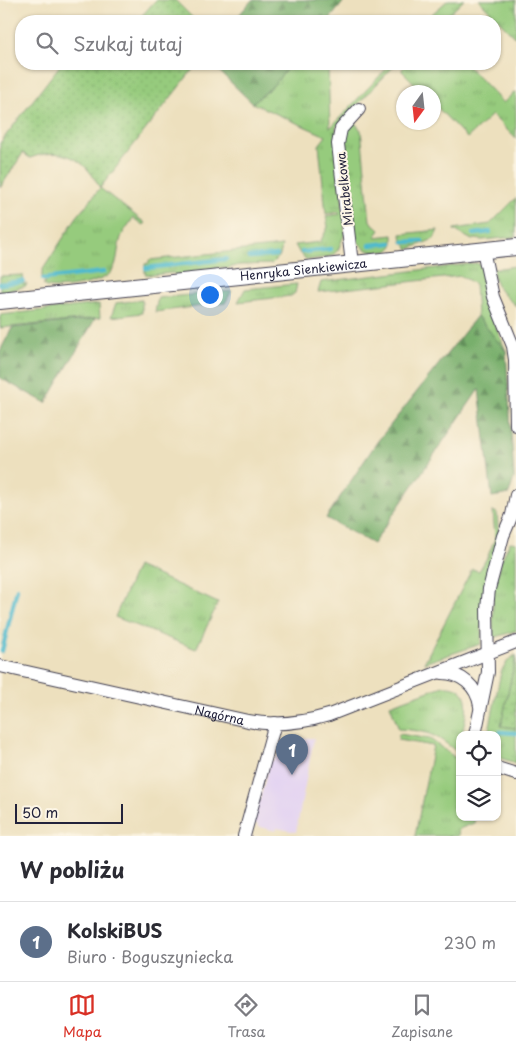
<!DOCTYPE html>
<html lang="pl">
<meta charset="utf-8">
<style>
:root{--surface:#fff;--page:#f7f7f7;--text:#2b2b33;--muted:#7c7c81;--line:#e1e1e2;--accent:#d93025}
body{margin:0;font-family:"Playpen Sans",sans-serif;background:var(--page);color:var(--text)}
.controls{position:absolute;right:15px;bottom:15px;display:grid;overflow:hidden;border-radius:10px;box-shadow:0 1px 4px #0004}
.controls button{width:45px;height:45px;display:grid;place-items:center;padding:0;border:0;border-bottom:1px solid var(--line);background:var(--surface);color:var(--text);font:25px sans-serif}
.compass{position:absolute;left:396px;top:85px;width:45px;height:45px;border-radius:50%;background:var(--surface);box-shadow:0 1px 4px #0004;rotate:195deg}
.scale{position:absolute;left:15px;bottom:12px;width:108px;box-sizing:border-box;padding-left:5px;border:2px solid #22223b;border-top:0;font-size:14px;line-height:18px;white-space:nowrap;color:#22223b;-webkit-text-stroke:4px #fcf5e5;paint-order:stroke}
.you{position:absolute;left:209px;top:294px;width:18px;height:18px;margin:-12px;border:4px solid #fff;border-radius:50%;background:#1a73e8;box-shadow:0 0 0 8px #1a73e833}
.badge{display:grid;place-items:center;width:32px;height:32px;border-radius:50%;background:var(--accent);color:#fff;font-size:16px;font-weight:700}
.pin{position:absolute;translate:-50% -41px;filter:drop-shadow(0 1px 2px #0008)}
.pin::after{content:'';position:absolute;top:26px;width:18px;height:15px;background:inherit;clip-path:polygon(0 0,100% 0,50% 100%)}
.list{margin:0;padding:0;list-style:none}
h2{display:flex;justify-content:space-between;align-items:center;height:65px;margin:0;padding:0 20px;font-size:21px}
h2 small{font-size:16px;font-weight:400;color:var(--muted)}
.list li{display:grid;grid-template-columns:32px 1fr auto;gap:15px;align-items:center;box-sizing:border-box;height:80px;padding:0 20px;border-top:1px solid var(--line)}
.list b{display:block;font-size:19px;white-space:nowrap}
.list p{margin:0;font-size:16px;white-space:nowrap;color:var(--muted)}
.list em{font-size:16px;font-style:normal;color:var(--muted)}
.icon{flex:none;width:28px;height:28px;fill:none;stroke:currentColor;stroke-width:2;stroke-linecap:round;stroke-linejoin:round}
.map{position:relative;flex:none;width:516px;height:836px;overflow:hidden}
.search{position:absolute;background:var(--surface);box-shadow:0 1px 4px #0004;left:15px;right:15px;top:15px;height:55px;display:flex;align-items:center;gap:12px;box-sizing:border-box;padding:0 18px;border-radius:20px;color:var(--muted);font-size:19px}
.sheet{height:145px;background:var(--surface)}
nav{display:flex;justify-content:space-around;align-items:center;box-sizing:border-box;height:70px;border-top:1px solid var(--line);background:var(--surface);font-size:14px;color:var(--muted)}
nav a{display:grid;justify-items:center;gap:2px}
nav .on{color:var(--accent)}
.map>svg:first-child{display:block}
.built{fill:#e3d3f2}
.grass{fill:url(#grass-tufts);stroke:#5c765c}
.forest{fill:url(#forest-firs);stroke:#4d6854}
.garden{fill:url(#garden-dots);stroke:#5c765c}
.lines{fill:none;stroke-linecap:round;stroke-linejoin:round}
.stream{stroke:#50bacd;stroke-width:4.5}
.minor-casing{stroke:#403e4f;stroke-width:14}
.tertiary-casing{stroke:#403e4f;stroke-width:18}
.minor{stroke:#fff;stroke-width:12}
.tertiary{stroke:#fff;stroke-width:16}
.labels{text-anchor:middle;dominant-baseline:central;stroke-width:4;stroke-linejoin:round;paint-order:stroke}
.street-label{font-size:12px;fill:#22223b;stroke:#fcf5e5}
</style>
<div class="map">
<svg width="516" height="836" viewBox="0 0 516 836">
<defs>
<pattern id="grass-tufts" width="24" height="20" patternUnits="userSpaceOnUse" patternTransform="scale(1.25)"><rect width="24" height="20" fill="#96cb7d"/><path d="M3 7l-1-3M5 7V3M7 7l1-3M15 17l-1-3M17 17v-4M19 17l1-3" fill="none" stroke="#81ae6d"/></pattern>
<pattern id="forest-firs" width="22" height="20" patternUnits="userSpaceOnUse" patternTransform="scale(1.25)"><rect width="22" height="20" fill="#78af6c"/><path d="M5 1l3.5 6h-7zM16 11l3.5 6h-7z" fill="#628e5a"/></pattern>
<pattern id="garden-dots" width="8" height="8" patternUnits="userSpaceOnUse" patternTransform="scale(1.25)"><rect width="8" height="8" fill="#96cb7d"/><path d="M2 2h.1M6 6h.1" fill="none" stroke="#81ae6d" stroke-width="1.8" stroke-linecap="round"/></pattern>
</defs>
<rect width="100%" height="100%" fill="#fcf5e5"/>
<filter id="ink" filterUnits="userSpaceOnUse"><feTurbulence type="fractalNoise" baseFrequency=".02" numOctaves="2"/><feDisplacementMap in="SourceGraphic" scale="10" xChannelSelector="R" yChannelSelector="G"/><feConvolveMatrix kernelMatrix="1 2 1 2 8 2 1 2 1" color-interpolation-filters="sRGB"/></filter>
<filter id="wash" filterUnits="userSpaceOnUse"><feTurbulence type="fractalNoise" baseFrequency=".0096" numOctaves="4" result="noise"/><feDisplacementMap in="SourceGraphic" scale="20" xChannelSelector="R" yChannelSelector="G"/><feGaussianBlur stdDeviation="1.12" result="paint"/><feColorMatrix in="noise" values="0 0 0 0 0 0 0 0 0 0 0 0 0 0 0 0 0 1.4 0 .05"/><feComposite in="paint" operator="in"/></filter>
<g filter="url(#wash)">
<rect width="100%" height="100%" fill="#ede0be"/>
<path class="built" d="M314 738 296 832 277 828 276 831 257 826 258 824 253 823 270 763 288 745 298 739Z"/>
<g class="grass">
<path d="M448 0H464L442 21H424Z"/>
<path d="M479 0H516V38Z"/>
<path d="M291 64H328L330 128 391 64H396L336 127 345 233 338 250 334 254 329 257 307 260 300 254 295 245 320 242 328 227 326 216 340 214 339 212 326 214 319 145 326 136 252 103 270 89Z"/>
<path d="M407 64H466L503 103 516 91V139L492 115 467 138 434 104V92H423L402 71V69Z"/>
<path d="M354 122 361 130 370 221 380 230 375 237 393 235V246L388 251C367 253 363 251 352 232L343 148 346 132Z"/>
<path d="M100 188 145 223 143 225 133 218C129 225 121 234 120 241 117 251 118 263 112 271 104 284 60 290 46 287L43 284 46 283 42 280V271L76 218Z"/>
<path d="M516 198V237L482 240 475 239 472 240 454 230V229L490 224Z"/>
<path d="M438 230 434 239 409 249 402 242 401 234Z"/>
<path d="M282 246 280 256 272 264 239 265 226 269 224 267C207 269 191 273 175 275L173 273 151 275 145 274V264L149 263V260Z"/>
<path d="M477 263 480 265 495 325 506 351 477 316 475 284 461 276 318 292 321 282Z"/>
<path d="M516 266V306C503 294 494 288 493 269Z"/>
<path d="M23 275 24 282 23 284H27L26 286 0 293V276Z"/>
<path d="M297 284 295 293 291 296 238 302 245 289Z"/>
<path d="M232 291 225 303 155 312 158 298Z"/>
<path d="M142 300V313L111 317 116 303Z"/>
<path d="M99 304 100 318 0 328V315Z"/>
<path d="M493 511 497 513 499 538 484 591 481 644 424 663 472 569 479 571 488 556 495 538Z"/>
<path d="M510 542 516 543V632L515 631 493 638V595L501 561Z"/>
<path d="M137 566 218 603 196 649 115 617Z"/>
<path d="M516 655 501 726 516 728V763L497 757V735H488L501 672C505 664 508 659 516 655Z"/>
<path d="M443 686C476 684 466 715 462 735H460L458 753C436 734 428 731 399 729L390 705Z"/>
<path d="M399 734 430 739 457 759 455 766 460 767V817H475L474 823 459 829 458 836H415L433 746 398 740Z"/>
</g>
<g class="forest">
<path d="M252 0H345L328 21H234Z"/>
<path d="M212 64H291L270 89 252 103Z"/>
<path d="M477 316 506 351 514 478 509 494 492 497 479 389 373 544 326 518 377 442Z"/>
<path d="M95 319 46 403 0 378V351L12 328Z"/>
</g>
<g class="garden">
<path d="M156 0H175L196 21H137Z"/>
<path d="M61 64H197L100 188C85 158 62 146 30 158L23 153 0 188V143Z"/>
<path d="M516 656V728L501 726Z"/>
</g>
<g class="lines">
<g class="stream">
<path d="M474 234 490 232"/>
<path d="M404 242 422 241"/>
<path d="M370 245 391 243"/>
<path d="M302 252 331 249"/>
<path d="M249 257 277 255"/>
<path d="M146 268 226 259"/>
<path d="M43 279 104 272"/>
<path d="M0 284 23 281"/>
<path d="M2 651 17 589"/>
<path d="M500 732 516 733"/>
</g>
</g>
</g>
<g filter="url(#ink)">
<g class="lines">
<defs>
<g id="minor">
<path d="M483 250 493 297 513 346 515 360 516 425"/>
<path d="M352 264 338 144 341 129 359 109"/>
<path id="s1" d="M0 666 248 721C275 726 302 723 329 715L516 642"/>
<path d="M442 673C461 673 477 686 480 706"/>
<path d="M475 735 488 672 487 609 489 589 503 536 512 515 516 495"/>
<path d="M497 768 516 774"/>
<path d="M244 836 275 723"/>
</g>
<g id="tertiary">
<path id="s2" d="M0 301 516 247"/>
</g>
</defs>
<use href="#minor" class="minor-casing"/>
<use href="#tertiary" class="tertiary-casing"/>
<use href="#minor" class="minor"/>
<use href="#tertiary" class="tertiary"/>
</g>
</g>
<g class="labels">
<g class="street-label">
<text transform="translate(344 189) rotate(-96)">Mirabelkowa</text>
<text stroke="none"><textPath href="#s2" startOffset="305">Henryka Sienkiewicza</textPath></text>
<text stroke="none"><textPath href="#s1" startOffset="225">Nagórna</textPath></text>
</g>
</g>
</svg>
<div class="controls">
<button><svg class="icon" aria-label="locate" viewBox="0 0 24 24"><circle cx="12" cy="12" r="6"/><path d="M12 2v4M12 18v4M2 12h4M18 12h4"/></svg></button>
<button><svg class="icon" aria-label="layers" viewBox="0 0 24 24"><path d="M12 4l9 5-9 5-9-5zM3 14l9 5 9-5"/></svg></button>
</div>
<svg class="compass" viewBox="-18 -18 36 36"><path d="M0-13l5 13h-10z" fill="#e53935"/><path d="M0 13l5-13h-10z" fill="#7c7c81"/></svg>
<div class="scale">50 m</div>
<div class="you"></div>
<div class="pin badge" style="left:292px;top:775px;background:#5c6f8a">1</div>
<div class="search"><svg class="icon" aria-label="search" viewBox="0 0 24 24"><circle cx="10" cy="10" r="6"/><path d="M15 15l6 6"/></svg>Szukaj tutaj</div>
</div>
<section class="sheet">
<h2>W pobliżu<small></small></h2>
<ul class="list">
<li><span class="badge" style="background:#5c6f8a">1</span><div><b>KolskiBUS</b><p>Biuro · Boguszyniecka</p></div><em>230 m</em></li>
</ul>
</section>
<nav>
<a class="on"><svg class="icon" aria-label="map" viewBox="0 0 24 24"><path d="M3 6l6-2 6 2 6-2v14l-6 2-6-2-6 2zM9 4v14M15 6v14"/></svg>Mapa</a>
<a><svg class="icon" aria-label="directions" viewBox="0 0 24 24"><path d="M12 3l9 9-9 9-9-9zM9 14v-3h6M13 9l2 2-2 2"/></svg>Trasa</a>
<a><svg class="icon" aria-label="saved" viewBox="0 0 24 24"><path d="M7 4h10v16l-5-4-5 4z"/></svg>Zapisane</a>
</nav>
